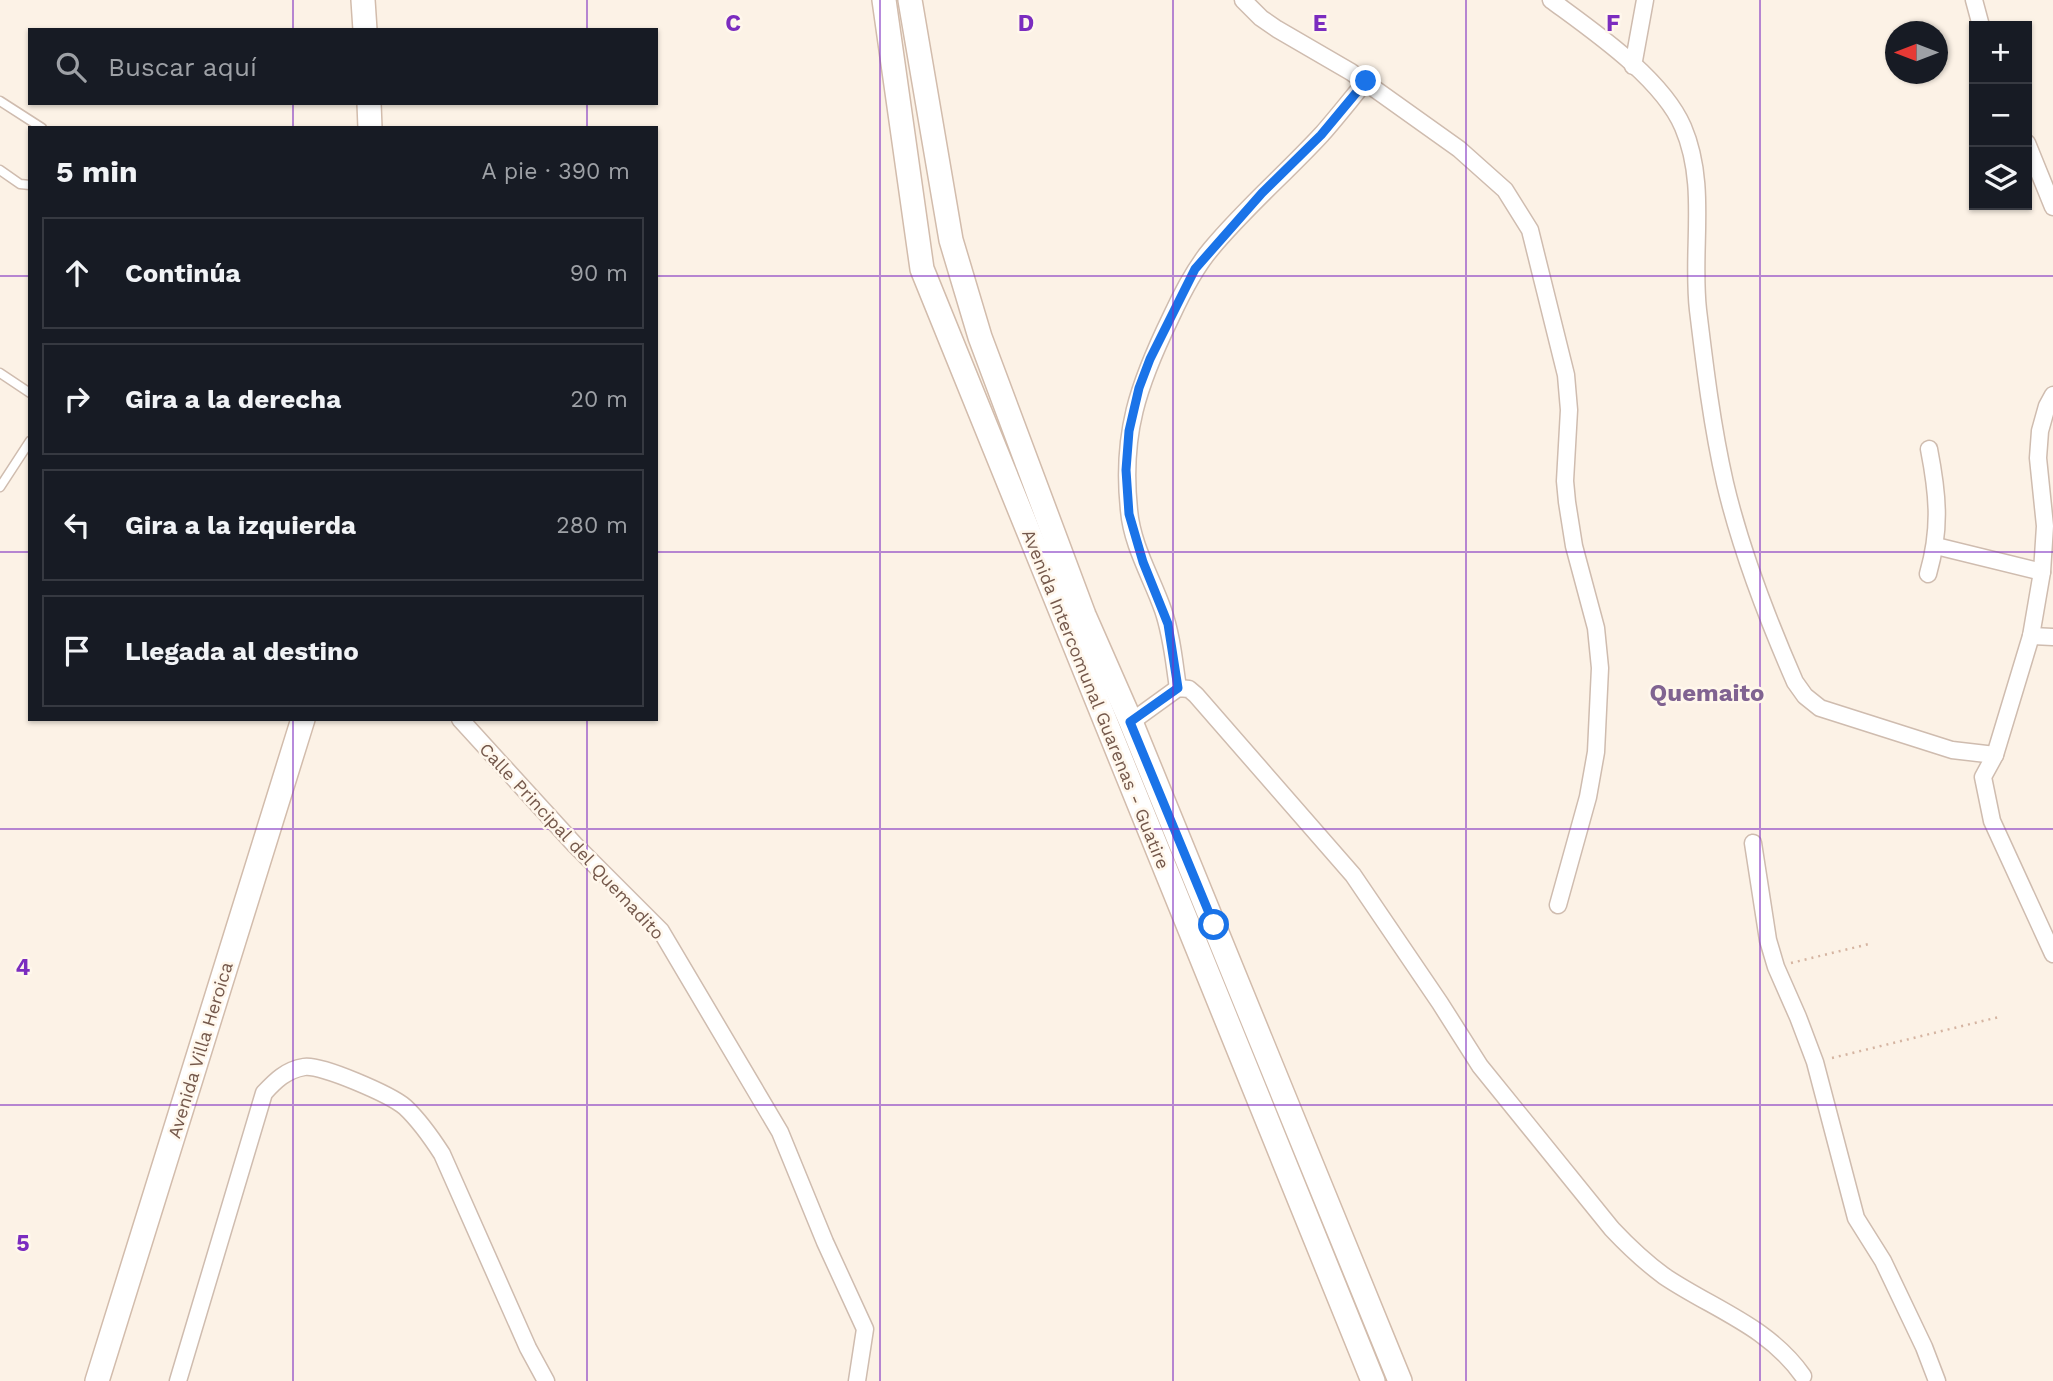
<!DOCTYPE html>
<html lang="es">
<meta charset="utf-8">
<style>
:root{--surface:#171b24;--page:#242831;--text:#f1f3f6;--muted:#9ea1a6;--line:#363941}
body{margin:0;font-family:"Work Sans",sans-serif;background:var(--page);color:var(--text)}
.controls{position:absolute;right:21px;top:21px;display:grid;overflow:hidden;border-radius:0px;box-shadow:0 2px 5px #0004}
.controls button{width:63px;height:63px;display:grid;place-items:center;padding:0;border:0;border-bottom:2px solid var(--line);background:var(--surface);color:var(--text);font:35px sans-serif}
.compass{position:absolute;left:1885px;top:21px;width:63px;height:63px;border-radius:50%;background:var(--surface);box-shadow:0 2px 5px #0004;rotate:270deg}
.stop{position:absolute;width:21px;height:21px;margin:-16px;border:5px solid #1a73e8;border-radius:50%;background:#fff}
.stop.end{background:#1a73e8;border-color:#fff;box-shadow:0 2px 7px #0008}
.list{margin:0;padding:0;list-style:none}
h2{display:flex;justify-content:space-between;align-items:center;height:91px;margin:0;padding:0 28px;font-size:30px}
h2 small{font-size:23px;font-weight:400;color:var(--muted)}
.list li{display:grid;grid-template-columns:46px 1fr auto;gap:21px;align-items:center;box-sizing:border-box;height:112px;margin:0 14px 14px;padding:0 14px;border:2px solid var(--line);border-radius:0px}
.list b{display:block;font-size:26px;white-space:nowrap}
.list em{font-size:23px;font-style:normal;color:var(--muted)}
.icon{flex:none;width:38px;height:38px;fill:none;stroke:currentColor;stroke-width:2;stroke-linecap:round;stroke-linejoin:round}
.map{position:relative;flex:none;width:2053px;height:1381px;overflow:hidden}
.search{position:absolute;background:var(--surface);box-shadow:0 2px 5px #0004;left:28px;top:28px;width:630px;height:77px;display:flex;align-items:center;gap:18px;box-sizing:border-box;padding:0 24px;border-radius:0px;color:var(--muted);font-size:26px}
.panel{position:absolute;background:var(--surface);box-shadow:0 2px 5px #0004;left:28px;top:126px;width:630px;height:595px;border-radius:0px}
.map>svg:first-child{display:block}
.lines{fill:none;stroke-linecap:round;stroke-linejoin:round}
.lane-casing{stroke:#cfbcaf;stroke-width:11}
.street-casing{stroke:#cfbcaf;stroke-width:19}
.secondary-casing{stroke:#d2bcac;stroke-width:26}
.path{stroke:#d5b4a1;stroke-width:2.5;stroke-dasharray:2 5;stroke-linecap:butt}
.lane{stroke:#fff;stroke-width:8}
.street{stroke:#fff;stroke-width:16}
.secondary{stroke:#fff;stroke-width:23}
.route{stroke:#1a73e8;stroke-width:9}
.grid{fill:none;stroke:#7b2cbf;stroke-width:2;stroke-opacity:0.55}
.labels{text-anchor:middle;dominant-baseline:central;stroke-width:5;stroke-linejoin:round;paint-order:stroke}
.street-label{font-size:18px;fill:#74584b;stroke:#fff7ec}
.district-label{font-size:24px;font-weight:bold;fill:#806391;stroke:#fff7ec}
.grid-label{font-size:23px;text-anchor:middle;font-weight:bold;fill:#7b2cbf;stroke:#fff7ec;stroke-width:5;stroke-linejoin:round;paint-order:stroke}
</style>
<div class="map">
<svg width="2053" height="1381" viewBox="0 0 2053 1381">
<rect width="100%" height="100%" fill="#fcf2e6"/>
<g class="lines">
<defs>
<g id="lane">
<path d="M0 101 42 128"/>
<path d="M0 170 20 184 30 185"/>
<path d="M0 373 30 393"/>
<path d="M0 487 30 441"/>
</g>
<g id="street">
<path d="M1243 0 1261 18 1277 29 1351 72 1459 149 1505 190 1530 230 1566 375 1569 410 1565 481 1567 502 1574 546 1596 628 1600 668 1596 752 1588 797 1558 905"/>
<path d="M1551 0C1593 31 1662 78 1683 127 1708 185 1691 249 1698 310 1705 368 1712 426 1725 483 1741 551 1767 618 1795 682L1805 696 1820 708 1952 750 1995 755"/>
<path d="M1974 0 1981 26"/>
<path d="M1633 66 1645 0"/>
<path d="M2027 143 2053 207"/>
<path d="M2053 395 2047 406 2040 431 2038 458 2045 526 2042 572 2031 636 1995 755 1983 777 1992 821 2053 954"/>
<path d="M1936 546 2042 572"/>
<path d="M1928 574C1941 529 1938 495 1929 449"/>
<path d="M2031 636 2053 637"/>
<path d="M1178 688C1174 662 1172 636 1163 610 1152 578 1132 546 1129 510 1121 434 1138 385 1171 317 1182 293 1194 269 1211 249 1245 208 1286 173 1322 134 1337 117 1351 99 1366 81"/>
<path d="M460 719 575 845 661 931 780 1132 825 1242 865 1329 857 1381"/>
<path d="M1131 722 1178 688 1189 689 1196 695 1353 875 1440 1003 1480 1066 1612 1229C1628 1246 1645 1262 1664 1276 1713 1309 1768 1326 1803 1376"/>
<path d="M1753 843 1768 940 1776 967 1798 1017 1815 1062 1856 1218 1883 1261 1924 1347 1937 1381"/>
<path d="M178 1381 264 1093C275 1081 286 1070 304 1067 321 1064 391 1095 405 1107 420 1121 431 1137 442 1154L528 1348 546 1381"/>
</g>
<g id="secondary">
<path d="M363 0 365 30"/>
<path d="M884 0 922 269 1373 1381"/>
<path d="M910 0 951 240 980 337 1084 615 1131 722 1400 1381"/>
<path d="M369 103 370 128"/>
<path d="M97 1381 303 719"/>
</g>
</defs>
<use href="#lane" class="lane-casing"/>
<use href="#street" class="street-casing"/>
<use href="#secondary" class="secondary-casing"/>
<g class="path">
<path d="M1791 963 1869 944"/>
<path d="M1832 1058 1999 1017"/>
</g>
<use href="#lane" class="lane"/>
<use href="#street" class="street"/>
<use href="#secondary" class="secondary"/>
</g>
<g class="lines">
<path class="route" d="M1214 925 1130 722 1178 688 1168 624 1143 562 1129 514 1126 470 1129 431 1139 388 1150 359 1195 269 1262 193 1321 135 1366 81"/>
</g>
<path class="grid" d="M293 0V30M587 0V30M880 0V1381M1173 0V1381M1466 0V1381M1760 0V1381M293 103V128M587 103V128M0 276H30M656 276H2053M0 552H30M656 552H2053M293 719V1381M587 719V1381M0 829H2053M0 1105H2053"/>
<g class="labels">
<g class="street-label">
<text transform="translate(1096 699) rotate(68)">Avenida Intercomunal Guarenas - Guatire</text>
<text transform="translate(572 841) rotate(47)">Calle Principal del Quemadito</text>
<text transform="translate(200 1050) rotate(-73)">Avenida Villa Heroica</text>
</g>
<g class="district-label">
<text x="1707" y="693">Quemaito</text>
</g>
</g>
<g class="grid-label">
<text x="733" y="31">C</text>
<text x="1026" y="31">D</text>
<text x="1320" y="31">E</text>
<text x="1613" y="31">F</text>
<text x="23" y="975">4</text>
<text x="23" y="1251">5</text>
</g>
</svg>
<div class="controls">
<button>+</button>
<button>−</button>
<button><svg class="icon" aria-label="layers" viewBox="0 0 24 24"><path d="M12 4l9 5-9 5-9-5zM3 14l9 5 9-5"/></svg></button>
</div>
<svg class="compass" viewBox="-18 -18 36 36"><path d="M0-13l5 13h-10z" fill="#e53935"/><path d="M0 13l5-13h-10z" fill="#9ea1a6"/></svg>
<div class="stop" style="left:1214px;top:925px"></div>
<div class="stop end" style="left:1366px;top:81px"></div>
<div class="search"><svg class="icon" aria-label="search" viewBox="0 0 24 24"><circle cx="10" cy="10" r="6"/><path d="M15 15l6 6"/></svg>Buscar aquí</div>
<section class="panel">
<h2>5 min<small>A pie · 390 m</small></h2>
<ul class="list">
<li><svg class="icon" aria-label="ahead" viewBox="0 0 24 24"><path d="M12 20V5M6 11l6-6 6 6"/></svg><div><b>Continúa</b></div><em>90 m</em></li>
<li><svg class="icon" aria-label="right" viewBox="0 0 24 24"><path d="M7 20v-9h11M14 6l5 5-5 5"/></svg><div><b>Gira a la derecha</b></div><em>20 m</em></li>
<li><svg class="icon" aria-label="left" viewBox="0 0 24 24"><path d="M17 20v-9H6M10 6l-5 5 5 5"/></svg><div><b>Gira a la izquierda</b></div><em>280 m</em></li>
<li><svg class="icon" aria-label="arrive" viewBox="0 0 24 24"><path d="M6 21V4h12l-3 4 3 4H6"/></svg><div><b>Llegada al destino</b></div></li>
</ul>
</section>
</div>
